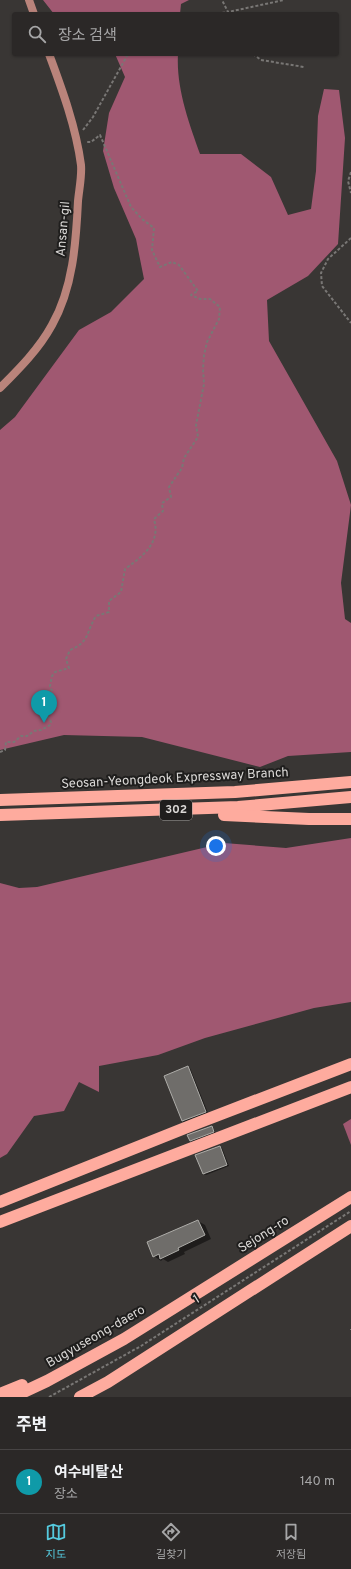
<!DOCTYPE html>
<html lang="ko">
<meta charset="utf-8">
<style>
:root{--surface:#2b2827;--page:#373433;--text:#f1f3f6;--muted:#a6a6a7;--line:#474444;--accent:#55cade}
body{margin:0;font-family:Overpass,"Noto Sans KR",sans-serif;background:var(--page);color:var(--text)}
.you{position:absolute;left:216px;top:846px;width:14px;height:14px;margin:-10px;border:3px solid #fff;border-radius:50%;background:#1a73e8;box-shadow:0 0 0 6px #1a73e833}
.badge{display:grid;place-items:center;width:26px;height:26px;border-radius:50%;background:var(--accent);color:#fff;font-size:13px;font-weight:700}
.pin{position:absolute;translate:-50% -33px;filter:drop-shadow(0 1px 2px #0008)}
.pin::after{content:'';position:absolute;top:21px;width:14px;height:12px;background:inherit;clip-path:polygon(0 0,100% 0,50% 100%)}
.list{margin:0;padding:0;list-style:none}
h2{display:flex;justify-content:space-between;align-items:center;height:52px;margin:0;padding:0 16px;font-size:17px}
h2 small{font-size:13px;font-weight:400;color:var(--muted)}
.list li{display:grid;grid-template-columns:26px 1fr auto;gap:12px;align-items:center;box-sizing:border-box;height:64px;padding:0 16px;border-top:1px solid var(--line)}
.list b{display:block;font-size:15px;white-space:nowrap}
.list p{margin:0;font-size:13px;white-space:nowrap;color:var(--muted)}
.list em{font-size:13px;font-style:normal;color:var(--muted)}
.icon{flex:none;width:22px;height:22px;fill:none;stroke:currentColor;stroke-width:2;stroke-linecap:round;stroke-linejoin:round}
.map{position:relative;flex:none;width:351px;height:1397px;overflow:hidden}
.search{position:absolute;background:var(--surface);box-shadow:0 1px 3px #0004;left:12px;right:12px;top:12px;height:44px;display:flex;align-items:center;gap:10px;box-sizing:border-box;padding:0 14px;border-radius:4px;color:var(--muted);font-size:15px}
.sheet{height:116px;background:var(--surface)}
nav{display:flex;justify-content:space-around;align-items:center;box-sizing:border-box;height:56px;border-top:1px solid var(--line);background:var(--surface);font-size:11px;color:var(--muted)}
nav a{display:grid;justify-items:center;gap:2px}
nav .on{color:var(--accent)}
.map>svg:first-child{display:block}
.forest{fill:#a05871}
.shadow{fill:#0007}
.building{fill:#6f6d6a;stroke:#aeada9}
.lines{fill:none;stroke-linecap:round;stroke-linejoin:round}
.path{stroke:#797775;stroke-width:2;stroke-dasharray:3 2;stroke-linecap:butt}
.secondary{stroke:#ba847b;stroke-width:8}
.highway{stroke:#feab9e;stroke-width:12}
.labels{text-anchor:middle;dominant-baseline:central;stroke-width:4;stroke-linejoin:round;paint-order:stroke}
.shield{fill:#1f1e1d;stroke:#a2a09e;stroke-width:1}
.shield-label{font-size:12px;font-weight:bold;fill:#dad8d6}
.street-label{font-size:13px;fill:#dad8d6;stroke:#1f1e1d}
</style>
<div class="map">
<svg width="351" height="1397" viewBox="0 0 351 1397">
<rect width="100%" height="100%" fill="#393634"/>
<g class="forest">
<path d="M43 0H189L181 4 180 14H54Z"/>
<path d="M115 54H178C176 88 189 123 200 154H241L271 177 288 215 311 209 316 171 318 116 324 89 339 90 345 138 338 244 308 276 267 300 269 341 337 461 351 505 341 583 345 619 351 623V752L288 756 260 767 142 737 64 735 0 750V430L15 417 79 330 111 312 144 279 136 239 114 188 103 151 109 113 125 77Z"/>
<path d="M351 838V1002L314 1008 205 1038 158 1055 99 1066V1092L79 1082 64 1111 34 1116 7 1154 0 1158V883L19 888 37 887 224 843 286 848Z"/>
<path d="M351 1119V1145L343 1124Z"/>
</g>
<g class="shadow">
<path d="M188 1067 190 1068 208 1113 184 1122 183 1121Z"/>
<path d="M212 1127 216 1133 192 1142 190 1140Z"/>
<path d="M220 1147 222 1148 229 1166 206 1175 204 1174Z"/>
<path d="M198 1221 205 1225 211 1239 184 1252 185 1254 168 1262 163 1259 161 1261 154 1256Z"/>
</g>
<g class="building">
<path d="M188 1066 206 1112 182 1121 164 1076Z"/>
<path d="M212 1126 214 1132 190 1141 187 1135Z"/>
<path d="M220 1146 227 1165 203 1174 195 1155Z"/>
<path d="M198 1220 205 1235 178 1248 179 1250 160 1259 159 1254 153 1257 147 1242Z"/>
</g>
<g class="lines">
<g class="path">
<path d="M217 14 228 12 222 0"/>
<path d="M228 14V12L284 0"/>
<path d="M253 54 261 60 304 67"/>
<path d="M83 130 93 117 128 54"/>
<path d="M351 172 348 181 351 193"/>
<path d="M351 238 328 259 321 273 322 286 351 323"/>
<path d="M0 752 5 750 6 742H14L21 736H27L34 731 41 730 50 725 51 722 47 715 52 711 53 694 50 686 52 676 55 672 69 668 66 659 70 650C90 642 86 632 96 616L109 612V601L121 592 125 569C143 556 161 543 154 519L163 511 162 503 171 497 169 487 182 468 184 458 198 437 196 425 204 384 203 369 204 355 207 342 219 319 220 307 210 299H200L191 295 198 291 179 265 172 262 160 267 152 250 154 228 142 219 131 207 100 135 91 142H86"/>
<path d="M351 1329V1330"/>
<path d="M49 1397 141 1346 351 1211"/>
</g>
<g class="secondary">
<path d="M29 0 34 14"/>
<path d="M0 388C19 369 39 349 52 325 73 288 76 243 78 201 79 190 82 176 81 165 76 127 62 89 49 54"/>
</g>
<g class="highway">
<path d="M0 800 235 792 351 782"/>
<path d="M0 815 238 807 351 797"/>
<path d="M224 815 309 819H351"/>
<path d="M0 1202 195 1124 351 1064"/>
<path d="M0 1222 351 1087"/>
<path d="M0 1394 22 1385"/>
<path d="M13 1397 47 1381 124 1339 351 1197"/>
<path d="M80 1397 108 1382 351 1226"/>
</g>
</g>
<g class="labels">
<rect class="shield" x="160" y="800" width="32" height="20" rx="3"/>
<g class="shield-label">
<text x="176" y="810">302</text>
</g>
<g class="street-label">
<text transform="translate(64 229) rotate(-85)">Ansan-gil</text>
<text transform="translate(175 779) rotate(-3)">Seosan-Yeongdeok Expressway Branch</text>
<text transform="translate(264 1235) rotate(-32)">Sejong-ro</text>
<text transform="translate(197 1300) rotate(-32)">1</text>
<text transform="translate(96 1337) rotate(-30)">Bugyuseong-daero</text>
</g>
</g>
</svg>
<div class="you"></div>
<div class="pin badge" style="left:44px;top:723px;background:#0f9aa8">1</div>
<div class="search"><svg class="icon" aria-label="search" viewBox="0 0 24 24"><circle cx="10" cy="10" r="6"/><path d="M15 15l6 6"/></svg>장소 검색</div>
</div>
<section class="sheet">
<h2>주변<small></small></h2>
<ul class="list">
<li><span class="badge" style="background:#0f9aa8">1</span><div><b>여수비탈산</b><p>장소</p></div><em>140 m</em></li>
</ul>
</section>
<nav>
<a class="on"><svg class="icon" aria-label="map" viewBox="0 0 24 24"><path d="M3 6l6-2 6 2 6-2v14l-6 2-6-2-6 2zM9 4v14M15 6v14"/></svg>지도</a>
<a><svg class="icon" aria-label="directions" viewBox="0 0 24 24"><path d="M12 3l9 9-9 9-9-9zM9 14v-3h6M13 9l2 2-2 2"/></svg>길찾기</a>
<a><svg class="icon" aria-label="saved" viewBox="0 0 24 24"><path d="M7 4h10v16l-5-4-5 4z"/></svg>저장됨</a>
</nav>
